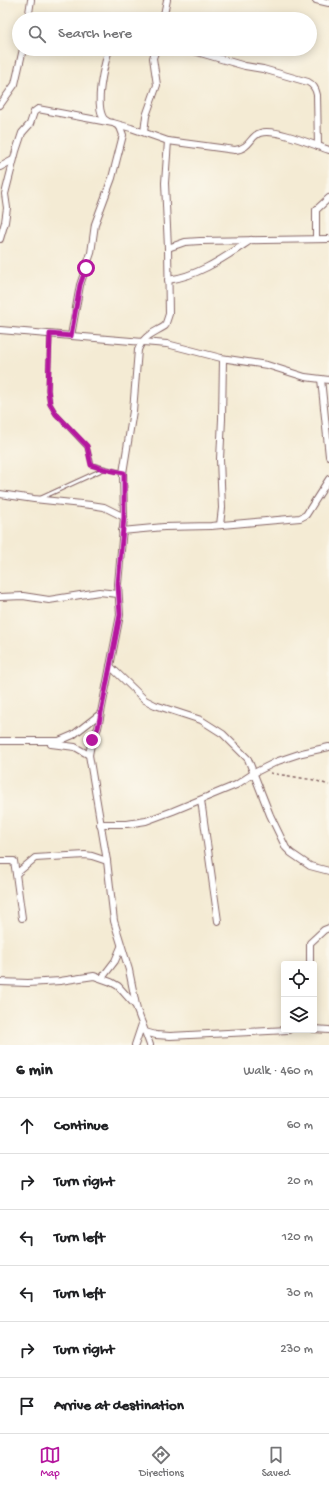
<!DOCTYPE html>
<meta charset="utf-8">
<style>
:root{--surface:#fff;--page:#f2f2f2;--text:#202124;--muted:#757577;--line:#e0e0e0;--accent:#b5179e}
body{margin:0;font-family:"Gochi Hand",sans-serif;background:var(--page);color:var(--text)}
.controls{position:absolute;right:12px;bottom:12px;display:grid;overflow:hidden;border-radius:4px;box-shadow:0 2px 10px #0003}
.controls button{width:36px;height:36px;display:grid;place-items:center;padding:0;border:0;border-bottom:1px solid var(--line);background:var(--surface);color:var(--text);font:20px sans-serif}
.stop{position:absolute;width:12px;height:12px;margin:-9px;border:3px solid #b5179e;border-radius:50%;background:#fff}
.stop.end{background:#b5179e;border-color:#fff;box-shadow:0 1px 4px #0008}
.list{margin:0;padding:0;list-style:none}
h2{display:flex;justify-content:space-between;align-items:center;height:52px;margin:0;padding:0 16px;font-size:17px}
h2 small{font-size:13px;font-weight:400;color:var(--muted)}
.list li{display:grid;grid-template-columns:26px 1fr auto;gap:12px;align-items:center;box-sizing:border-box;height:56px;padding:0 16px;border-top:1px solid var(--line)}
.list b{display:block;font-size:15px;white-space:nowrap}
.list em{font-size:13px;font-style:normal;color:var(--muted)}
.icon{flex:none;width:22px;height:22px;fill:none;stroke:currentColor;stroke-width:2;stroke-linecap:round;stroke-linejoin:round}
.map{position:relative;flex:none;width:329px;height:1045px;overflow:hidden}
.search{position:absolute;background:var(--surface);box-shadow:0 2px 10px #0003;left:12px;right:12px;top:12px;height:44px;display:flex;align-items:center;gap:10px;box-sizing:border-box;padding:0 14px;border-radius:22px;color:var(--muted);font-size:15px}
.sheet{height:388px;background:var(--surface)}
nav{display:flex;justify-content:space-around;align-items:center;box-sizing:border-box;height:56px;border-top:1px solid var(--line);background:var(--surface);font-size:11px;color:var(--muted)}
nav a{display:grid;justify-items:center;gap:2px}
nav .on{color:var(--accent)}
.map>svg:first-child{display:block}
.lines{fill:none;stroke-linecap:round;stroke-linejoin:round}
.service-casing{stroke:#866666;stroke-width:5}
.minor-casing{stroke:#866666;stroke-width:8}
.path{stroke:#866666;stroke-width:1.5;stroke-dasharray:3 3;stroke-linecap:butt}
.service{stroke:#fff;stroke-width:3}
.minor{stroke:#fff;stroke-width:6}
.route{stroke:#b5179e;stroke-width:5}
</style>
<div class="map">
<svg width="329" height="1045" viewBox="0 0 329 1045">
<rect width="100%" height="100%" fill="#fbf7ec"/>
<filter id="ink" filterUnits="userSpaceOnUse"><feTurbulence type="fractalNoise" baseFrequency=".025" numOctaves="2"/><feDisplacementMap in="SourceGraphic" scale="8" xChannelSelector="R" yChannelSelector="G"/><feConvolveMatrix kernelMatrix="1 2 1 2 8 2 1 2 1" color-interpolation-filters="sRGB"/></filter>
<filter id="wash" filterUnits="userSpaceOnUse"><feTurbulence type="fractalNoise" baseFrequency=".012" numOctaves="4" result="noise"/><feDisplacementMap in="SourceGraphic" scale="16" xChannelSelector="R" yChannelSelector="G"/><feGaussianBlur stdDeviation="0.9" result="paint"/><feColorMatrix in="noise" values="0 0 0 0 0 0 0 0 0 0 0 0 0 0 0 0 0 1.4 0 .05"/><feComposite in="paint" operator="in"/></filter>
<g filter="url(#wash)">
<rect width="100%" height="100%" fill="#f4ebd4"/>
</g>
<g filter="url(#ink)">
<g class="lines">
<defs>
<g id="service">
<path d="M50 335 48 390 50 404 56 414 87 447 92 465 123 473"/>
<path d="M41 498 104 469"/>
</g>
<g id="minor">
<path d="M316 0 329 3"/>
<path d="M28 19 31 0"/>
<path d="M163 19 167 0"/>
<path d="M187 49 245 66 263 69 308 82C314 85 316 89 317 95L318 146"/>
<path d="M0 105 15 84 23 49"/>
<path d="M107 121 104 119C94 105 104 66 109 49"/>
<path d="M144 132 146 116 157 85 153 58 156 49"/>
<path d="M0 167 13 160"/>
<path d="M0 239 5 222 7 208 5 194 16 151 22 133 30 124 34 112 38 109 113 123 131 128 168 141 235 150C251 148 250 136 260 133 275 128 314 145 329 150"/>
<path d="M316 239V210L329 198"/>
<path d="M168 248 185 242 200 241 329 239"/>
<path d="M168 280C199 276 225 257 251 240"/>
<path d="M0 330 167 344 221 358 267 365 305 377 329 380"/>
<path d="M71 336 80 285 91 253 95 224 112 178 123 135 120 127 115 124"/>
<path d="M321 379 329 456"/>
<path d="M0 494 34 499 91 505 104 507 124 517"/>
<path d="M220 525 222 508 220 459 222 419 223 359"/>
<path d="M122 531 164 527 211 526 300 518 306 515 329 479"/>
<path d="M0 597 23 596 49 600 99 592 118 594"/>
<path d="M110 666 145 700 155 705 201 720 223 734 248 759 270 815 286 848 291 853 310 866 329 871"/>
<path d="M0 741H59L73 735 100 714"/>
<path d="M51 744 75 747 89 755"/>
<path d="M201 800 218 921"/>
<path d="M100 824H127L146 821 173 811 236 785 254 773 278 761 302 753 329 747"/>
<path d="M0 861H14L16 874 35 858 85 855 92 856 107 861"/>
<path d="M16 874 22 918"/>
<path d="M310 964V943L324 930 329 928"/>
<path d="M102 978 115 961 121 947"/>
<path d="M0 982 28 983 60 981 94 976 111 982 118 986 135 1005"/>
<path d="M314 1029 329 1030"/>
<path d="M145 1032 156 1035 170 1036 288 1030"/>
<path d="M135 1045 142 1024"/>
<path d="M150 1045 137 1010 129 970 114 921 107 861 89 755 92 739 98 728 120 615 118 584 124 517 123 473 133 411 138 350C144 335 152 334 165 326L169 314 168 248 165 183 168 141"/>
</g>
</defs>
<use href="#service" class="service-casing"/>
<use href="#minor" class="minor-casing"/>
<path class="path" d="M270 773 314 780 329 785"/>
<use href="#service" class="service"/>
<use href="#minor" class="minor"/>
</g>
</g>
<g class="lines" filter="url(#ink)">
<path class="route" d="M86 268 80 285 71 336 50 334 48 390 50 404 56 414 87 446 91 465 104 469 124 473V517L118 584 120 615 98 728 92 740"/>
</g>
</svg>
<div class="controls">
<button><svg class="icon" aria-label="locate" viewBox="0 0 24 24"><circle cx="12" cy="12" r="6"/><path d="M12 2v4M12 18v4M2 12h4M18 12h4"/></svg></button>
<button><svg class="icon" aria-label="layers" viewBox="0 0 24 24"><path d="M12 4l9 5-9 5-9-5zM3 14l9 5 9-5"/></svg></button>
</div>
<div class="stop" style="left:86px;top:268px"></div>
<div class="stop end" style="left:92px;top:740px"></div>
<div class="search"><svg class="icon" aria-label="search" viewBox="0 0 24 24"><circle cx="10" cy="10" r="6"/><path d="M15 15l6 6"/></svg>Search here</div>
</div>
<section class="sheet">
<h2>6 min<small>Walk · 460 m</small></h2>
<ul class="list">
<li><svg class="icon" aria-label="ahead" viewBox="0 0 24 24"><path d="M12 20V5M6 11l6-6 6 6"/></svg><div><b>Continue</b></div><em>60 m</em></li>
<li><svg class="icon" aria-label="right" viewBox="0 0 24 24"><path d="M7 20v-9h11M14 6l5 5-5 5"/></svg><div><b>Turn right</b></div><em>20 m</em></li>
<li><svg class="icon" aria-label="left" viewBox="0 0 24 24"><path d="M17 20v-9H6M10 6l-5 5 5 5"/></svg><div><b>Turn left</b></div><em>120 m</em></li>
<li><svg class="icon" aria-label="left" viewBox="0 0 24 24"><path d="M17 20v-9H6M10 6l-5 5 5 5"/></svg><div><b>Turn left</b></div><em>30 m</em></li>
<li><svg class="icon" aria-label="right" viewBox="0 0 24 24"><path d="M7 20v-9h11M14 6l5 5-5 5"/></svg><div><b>Turn right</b></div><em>230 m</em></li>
<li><svg class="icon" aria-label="arrive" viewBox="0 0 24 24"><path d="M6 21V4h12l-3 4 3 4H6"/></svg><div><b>Arrive at destination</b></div></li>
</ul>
</section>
<nav>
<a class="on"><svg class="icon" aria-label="map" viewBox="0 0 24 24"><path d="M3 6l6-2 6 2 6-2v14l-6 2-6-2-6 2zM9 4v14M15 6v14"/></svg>Map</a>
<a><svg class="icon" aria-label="directions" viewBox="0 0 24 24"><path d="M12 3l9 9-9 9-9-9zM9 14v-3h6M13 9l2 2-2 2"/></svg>Directions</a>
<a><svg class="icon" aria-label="saved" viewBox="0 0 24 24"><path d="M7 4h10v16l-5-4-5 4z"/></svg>Saved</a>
</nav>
